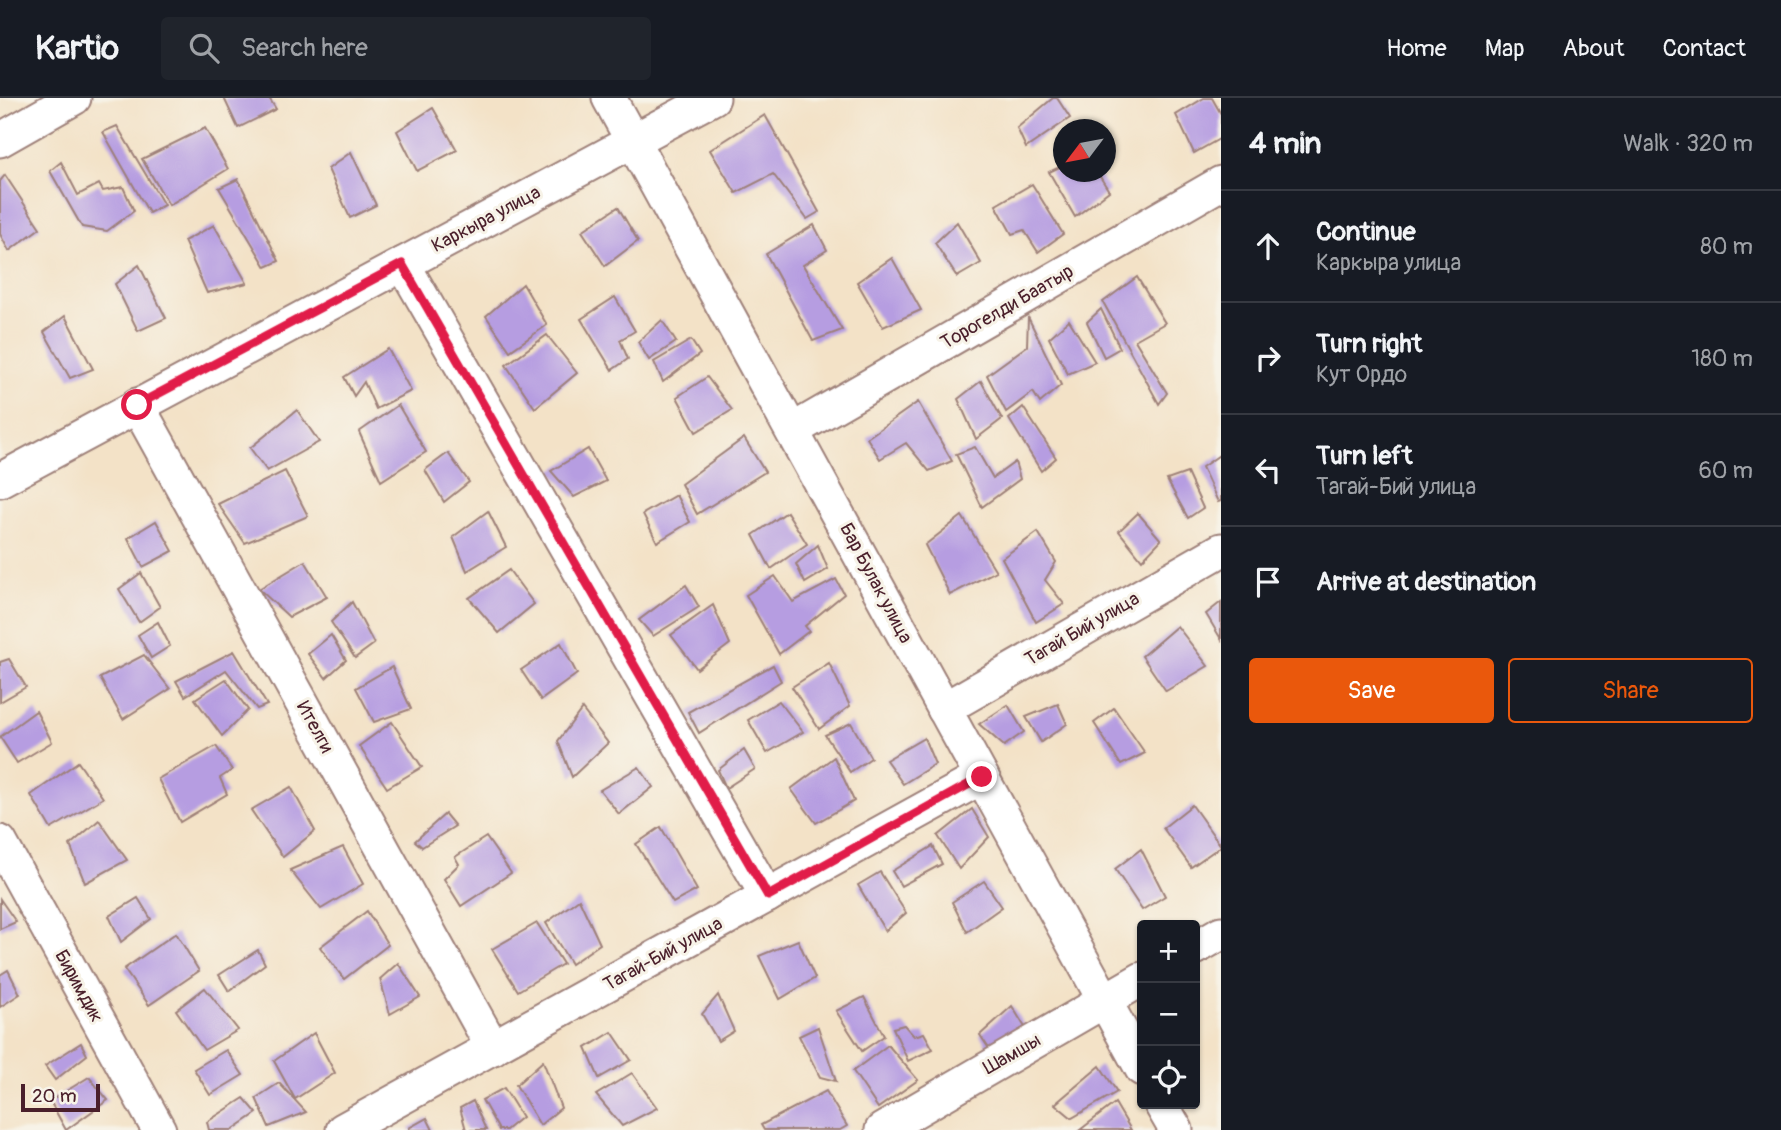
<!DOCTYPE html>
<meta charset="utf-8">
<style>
:root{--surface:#171b24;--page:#20242c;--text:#f1f3f6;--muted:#9ea1a6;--line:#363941;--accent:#ea580c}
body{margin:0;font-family:Pangolin,sans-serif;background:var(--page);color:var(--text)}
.controls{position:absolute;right:21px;bottom:21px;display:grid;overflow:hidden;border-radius:7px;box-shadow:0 2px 5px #0004}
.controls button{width:63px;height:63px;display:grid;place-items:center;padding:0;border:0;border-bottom:2px solid var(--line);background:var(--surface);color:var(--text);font:35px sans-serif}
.compass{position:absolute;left:1053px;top:21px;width:63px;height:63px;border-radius:50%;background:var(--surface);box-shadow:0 2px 5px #0004;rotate:238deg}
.scale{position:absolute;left:21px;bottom:18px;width:79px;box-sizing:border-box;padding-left:7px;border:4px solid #4a1f2b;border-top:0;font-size:19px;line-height:24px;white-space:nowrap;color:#4a1f2b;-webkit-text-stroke:5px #f7f3e8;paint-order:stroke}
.stop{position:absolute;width:21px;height:21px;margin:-16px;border:5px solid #e11d48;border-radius:50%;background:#fff}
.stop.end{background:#e11d48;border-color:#fff;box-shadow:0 2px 7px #0008}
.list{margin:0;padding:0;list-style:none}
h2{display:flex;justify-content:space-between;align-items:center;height:91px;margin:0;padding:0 28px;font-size:30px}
h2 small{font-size:23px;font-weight:400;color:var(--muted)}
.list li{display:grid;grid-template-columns:46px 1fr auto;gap:21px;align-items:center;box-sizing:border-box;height:112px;padding:0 28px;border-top:2px solid var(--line)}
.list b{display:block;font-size:26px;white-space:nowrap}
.list p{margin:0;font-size:23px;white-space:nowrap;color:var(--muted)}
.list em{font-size:23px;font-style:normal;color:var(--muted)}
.actions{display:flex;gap:14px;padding:21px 28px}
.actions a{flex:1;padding:16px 0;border:2px solid var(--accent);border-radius:7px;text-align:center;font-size:24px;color:var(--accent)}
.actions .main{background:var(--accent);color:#fff}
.icon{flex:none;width:38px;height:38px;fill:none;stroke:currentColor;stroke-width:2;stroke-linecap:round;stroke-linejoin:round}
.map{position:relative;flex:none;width:1221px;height:1032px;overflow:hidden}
header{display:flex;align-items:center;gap:42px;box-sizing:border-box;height:98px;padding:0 35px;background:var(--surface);border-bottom:2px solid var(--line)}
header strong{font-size:33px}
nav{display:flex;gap:38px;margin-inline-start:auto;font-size:24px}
.search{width:490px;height:63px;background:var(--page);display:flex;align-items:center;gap:18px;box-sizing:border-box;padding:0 24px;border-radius:7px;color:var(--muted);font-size:26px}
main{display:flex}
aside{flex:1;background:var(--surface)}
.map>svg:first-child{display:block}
.building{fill:#b69de1}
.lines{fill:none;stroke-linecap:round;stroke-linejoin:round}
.minor-casing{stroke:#9e8079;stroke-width:37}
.minor{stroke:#fff;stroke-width:33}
.route{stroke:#e11d48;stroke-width:9}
.labels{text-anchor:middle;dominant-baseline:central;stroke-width:6;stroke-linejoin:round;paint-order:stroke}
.street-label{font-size:19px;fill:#4a1f2b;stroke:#f7f3e8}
</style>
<header>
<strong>Kartio</strong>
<div class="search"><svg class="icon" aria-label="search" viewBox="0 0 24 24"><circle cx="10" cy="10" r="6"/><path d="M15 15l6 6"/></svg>Search here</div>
<nav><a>Home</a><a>Map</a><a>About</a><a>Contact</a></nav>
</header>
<main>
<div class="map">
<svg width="1221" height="1032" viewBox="0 0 1221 1032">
<rect width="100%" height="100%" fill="#f7f3e8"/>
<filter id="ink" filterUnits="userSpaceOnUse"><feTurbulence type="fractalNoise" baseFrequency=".0143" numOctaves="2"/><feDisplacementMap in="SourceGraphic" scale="14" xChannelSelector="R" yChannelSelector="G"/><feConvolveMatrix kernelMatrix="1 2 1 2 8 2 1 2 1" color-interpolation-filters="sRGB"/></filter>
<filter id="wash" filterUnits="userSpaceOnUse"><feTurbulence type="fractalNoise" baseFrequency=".00686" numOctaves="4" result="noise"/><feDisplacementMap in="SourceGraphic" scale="28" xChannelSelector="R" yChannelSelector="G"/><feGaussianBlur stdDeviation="1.57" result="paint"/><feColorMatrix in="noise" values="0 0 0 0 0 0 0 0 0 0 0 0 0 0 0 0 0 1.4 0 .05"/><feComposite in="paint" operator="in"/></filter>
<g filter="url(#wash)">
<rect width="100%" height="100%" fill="#f3e2c7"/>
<g id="blocks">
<g class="building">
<path d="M224 0H269L276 11 238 30Z"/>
<path d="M1053 0H1057L1070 20 1026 50 1017 30Z"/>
<path d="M1204 0H1212L1221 16V40L1194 55 1176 17Z"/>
<path d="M433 10 457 52 417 73 397 33Z"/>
<path d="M765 17 819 114 807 121 773 76 736 95 710 52Z"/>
<path d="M117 28 164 107 149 115 103 34Z"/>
<path d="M205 30 228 71 169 107 142 61Z"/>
<path d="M351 54 376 107 350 120 328 71Z"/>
<path d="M61 64 78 97 99 86 103 93 123 89 134 113 107 133 82 129 50 73Z"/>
<path d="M1064 67V74H1097L1109 93 1075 119 1049 74Z"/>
<path d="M5 77 40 130 9 153 0 136V83Z"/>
<path d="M238 81 279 163 266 169 219 90Z"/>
<path d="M1032 86 1063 136 1038 154 1024 132 1012 136 996 107Z"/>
<path d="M618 109 638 143 605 168 582 133Z"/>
<path d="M957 124 981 165 957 179 935 145Z"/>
<path d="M214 127 247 185 207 195 184 143Z"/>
<path d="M814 127 827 152 803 167 842 232 813 243 766 156Z"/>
<path d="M892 160 921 212 883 229 857 184Z"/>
<path d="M139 167 166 220 138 233 115 186Z"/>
<path d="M1137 179 1165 225 1135 242 1167 295 1159 306 1103 204Z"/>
<path d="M523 186 547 227 510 253 486 218Z"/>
<path d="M615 199 635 233 620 242 628 261 612 272 581 221Z"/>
<path d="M1101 211 1120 250 1104 259 1087 224Z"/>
<path d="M65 218 93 271 70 280 44 234Z"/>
<path d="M1028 219 1061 287 1040 305 1033 294 1006 314 987 277 1027 248Z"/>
<path d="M662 222 676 244 649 262 638 244Z"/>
<path d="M1069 222 1095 264 1068 276 1049 240Z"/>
<path d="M547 237 577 275 535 310 506 267Z"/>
<path d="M691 242 700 256 663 284 654 264Z"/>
<path d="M388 251 411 293 376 311 364 284 354 298 344 279Z"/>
<path d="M707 279 732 312 696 334 677 299Z"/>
<path d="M981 283 1002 321 976 341 958 301Z"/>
<path d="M918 304 952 363 929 373 906 345 880 361 867 340Z"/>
<path d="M398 307 426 354 381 383 359 334Z"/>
<path d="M1023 309 1056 360 1041 373 1009 321Z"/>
<path d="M297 312 319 344 267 373 250 350Z"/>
<path d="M744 340 765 374 697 416 681 386Z"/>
<path d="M975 349 993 380 1015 364 1020 381 982 409 956 356Z"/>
<path d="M588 351 606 383 574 399 551 373Z"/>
<path d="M448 355 469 384 444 404 425 372Z"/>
<path d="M1221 356V403L1218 404 1202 369Z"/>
<path d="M285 373 308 418 245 445 218 406Z"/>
<path d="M1187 375 1203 410 1188 420 1167 382Z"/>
<path d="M676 397 690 424 657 444 643 416Z"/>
<path d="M488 413 506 449 467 473 453 439Z"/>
<path d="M787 414 807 446 771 471 753 437Z"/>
<path d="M1138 415 1161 442 1142 462 1119 433Z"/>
<path d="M962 418 996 473 950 497 925 447Z"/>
<path d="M156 423 173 453 143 469 128 440Z"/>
<path d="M1038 434 1056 464 1045 482 1064 506 1036 524 1002 460Z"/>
<path d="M818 447 828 471 805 485 796 466Z"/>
<path d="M305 463 327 499 289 519 259 491Z"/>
<path d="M509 472 534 506 499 535 469 500Z"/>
<path d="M141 475 160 509 139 524 119 491Z"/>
<path d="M775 478 793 504 836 481 844 496 805 528 809 533 779 556 746 497Z"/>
<path d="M686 487 699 509 653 538 639 522Z"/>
<path d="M352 504 374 546 355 560 331 524Z"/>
<path d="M1221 504V541L1206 516Z"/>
<path d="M713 507 730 546 697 571 671 537Z"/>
<path d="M158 524 170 548 151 560 138 537Z"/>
<path d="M1177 528 1208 568 1166 593 1142 558Z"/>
<path d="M331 537 346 562 326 580 308 556Z"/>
<path d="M561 545 577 576 541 602 521 572Z"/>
<path d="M234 553 267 607 257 611 226 572 185 598 176 583Z"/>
<path d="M144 557 170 591 123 621 100 580Z"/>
<path d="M9 561 26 589 0 604V564Z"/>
<path d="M829 565 850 608 819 631 792 589Z"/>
<path d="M773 567 781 583 699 635 688 614Z"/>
<path d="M392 569 411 611 374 624 356 590Z"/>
<path d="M226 581 248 612 222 638 195 601Z"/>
<path d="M779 603 803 634 767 655 748 622Z"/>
<path d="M1058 606 1067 626 1041 644 1026 619Z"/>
<path d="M1008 607 1024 634 1004 648 979 626Z"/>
<path d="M1114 610 1145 655 1121 667 1094 625Z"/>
<path d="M582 611 608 645 572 679 558 643Z"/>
<path d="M36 613 52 644 17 665 0 639Z"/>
<path d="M392 624 422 669 387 690 359 648Z"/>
<path d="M851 625 871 660 850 674 825 637Z"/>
<path d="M924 640 935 666 903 686 886 662Z"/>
<path d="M216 648 232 672 220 680 227 696 180 724 158 681Z"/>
<path d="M744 652 755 671 726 690 718 672Z"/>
<path d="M834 659 854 703 816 725 791 691Z"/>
<path d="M78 664 103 700 51 731 31 697Z"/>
<path d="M639 669 653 689 619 716 600 692Z"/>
<path d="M291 689 315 733 283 759 251 712Z"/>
<path d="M1192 707 1221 748 1191 769 1163 730Z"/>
<path d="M972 711 989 739 959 771 938 738Z"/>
<path d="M445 716 455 728 422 749 415 743Z"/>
<path d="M99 722 127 762 85 785 70 747Z"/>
<path d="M661 729 697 792 673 805 636 746Z"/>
<path d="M486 739 511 775 461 808 444 781 459 766 455 759Z"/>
<path d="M933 748 942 766 901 788 892 773Z"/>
<path d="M343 749 363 786 321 811 290 772Z"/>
<path d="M1141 751 1165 798 1142 812 1115 771Z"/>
<path d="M880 774 906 815 885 833 858 787Z"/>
<path d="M984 783 1002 809 967 834 952 804Z"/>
<path d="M138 800 151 821 121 844 109 818Z"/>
<path d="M0 801 16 824 0 831Z"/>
<path d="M579 801 600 846 571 866 546 825Z"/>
<path d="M367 813 388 847 344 881 320 849Z"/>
<path d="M537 825 563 866 518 893 492 851Z"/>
<path d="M176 835 199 873 149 907 124 871Z"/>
<path d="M798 842 815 880 780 901 759 858Z"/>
<path d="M258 852 265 866 229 893 219 877Z"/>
<path d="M398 865 420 899 390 916 380 881Z"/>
<path d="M8 872 20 896 0 909V877Z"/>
<path d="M205 890 238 932 204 952 176 912Z"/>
<path d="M718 897 734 933 718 943 702 916Z"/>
<path d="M864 899 884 938 862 953 836 913Z"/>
<path d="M1012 908 1026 931 992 955 980 937Z"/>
<path d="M904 927 914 938 924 935 933 951 908 963 893 930Z"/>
<path d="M818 929 836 983 820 979 799 938Z"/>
<path d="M612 934 631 962 599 980 586 950Z"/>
<path d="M314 935 335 975 295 1001 274 963Z"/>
<path d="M81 945 87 957 55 982 45 968Z"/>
<path d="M888 947 918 982 878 1010 853 973Z"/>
<path d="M226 952 243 977 210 997 194 971Z"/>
<path d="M543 963 561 1010 540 1027 516 987Z"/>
<path d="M1100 968 1117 994 1072 1020 1055 1006Z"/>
<path d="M632 975 657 1010 622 1028 596 997Z"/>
<path d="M89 979 108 1002 66 1032 50 1003Z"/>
<path d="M279 985 306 1014 269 1029 256 1000Z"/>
<path d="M504 990 522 1019 506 1032H499L482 1002Z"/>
<path d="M826 993 847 1028 840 1032H764L761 1027Z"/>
<path d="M244 1000 257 1015 232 1032H209L207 1024Z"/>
<path d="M473 1003 486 1032H466L460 1010Z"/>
<path d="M1115 1005 1131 1032H1080Z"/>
<path d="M427 1020 433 1032H410L409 1030Z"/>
</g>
</g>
</g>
<g filter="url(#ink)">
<use href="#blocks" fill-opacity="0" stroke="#9e8079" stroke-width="2"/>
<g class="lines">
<defs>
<g id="minor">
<path d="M609 0 1142 971"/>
<path d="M0 42 74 0"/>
<path d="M403 166 767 798"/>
<path d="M137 307 493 950"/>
<path d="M793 332 1221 85"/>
<path d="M0 382 713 0"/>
<path d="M944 611 1221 452"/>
<path d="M0 744 159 1032"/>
<path d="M1195 850 1221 835"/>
<path d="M1161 1006 1176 1032"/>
<path d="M343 1032 982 679"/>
<path d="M882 1032 1142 881"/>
</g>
</defs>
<use href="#minor" class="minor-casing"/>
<use href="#minor" class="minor"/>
</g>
</g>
<g class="lines" filter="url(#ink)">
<path class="route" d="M137 307 402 166 768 798 982 679"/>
</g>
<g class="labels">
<g class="street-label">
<text transform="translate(486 121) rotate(-28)">Каркыра улица</text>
<text transform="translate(1007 209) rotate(-30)">Торогелди Баатыр</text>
<text transform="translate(876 485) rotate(62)">Бар Булак улица</text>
<text transform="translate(1082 531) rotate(-30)">Тагай Бий улица</text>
<text transform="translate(315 629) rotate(61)">Ителги</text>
<text transform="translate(663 856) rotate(-29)">Тагай-Бий улица</text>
<text transform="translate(79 888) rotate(61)">Биримдик</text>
<text transform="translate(1012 956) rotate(-30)">Шамшы</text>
</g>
</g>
</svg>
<div class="controls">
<button>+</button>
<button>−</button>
<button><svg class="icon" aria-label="locate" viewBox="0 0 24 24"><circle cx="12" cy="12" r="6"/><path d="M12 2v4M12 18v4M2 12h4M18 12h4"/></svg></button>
</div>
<svg class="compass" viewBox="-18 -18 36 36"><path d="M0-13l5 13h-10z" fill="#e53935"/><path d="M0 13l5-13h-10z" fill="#9ea1a6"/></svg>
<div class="scale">20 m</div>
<div class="stop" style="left:137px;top:307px"></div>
<div class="stop end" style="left:982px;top:679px"></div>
</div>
<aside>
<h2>4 min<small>Walk · 320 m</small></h2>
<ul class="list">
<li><svg class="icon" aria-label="ahead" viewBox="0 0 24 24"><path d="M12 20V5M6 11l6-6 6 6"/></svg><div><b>Continue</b><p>Каркыра улица</p></div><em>80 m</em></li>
<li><svg class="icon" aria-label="right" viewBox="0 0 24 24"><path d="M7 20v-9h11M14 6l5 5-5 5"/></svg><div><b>Turn right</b><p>Кут Ордо</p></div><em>180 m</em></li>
<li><svg class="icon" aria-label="left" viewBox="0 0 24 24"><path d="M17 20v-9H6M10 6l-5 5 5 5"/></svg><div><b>Turn left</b><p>Тагай-Бий улица</p></div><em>60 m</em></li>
<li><svg class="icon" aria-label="arrive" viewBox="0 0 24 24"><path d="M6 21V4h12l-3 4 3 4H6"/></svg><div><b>Arrive at destination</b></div></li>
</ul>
<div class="actions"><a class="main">Save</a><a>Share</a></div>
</aside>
</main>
